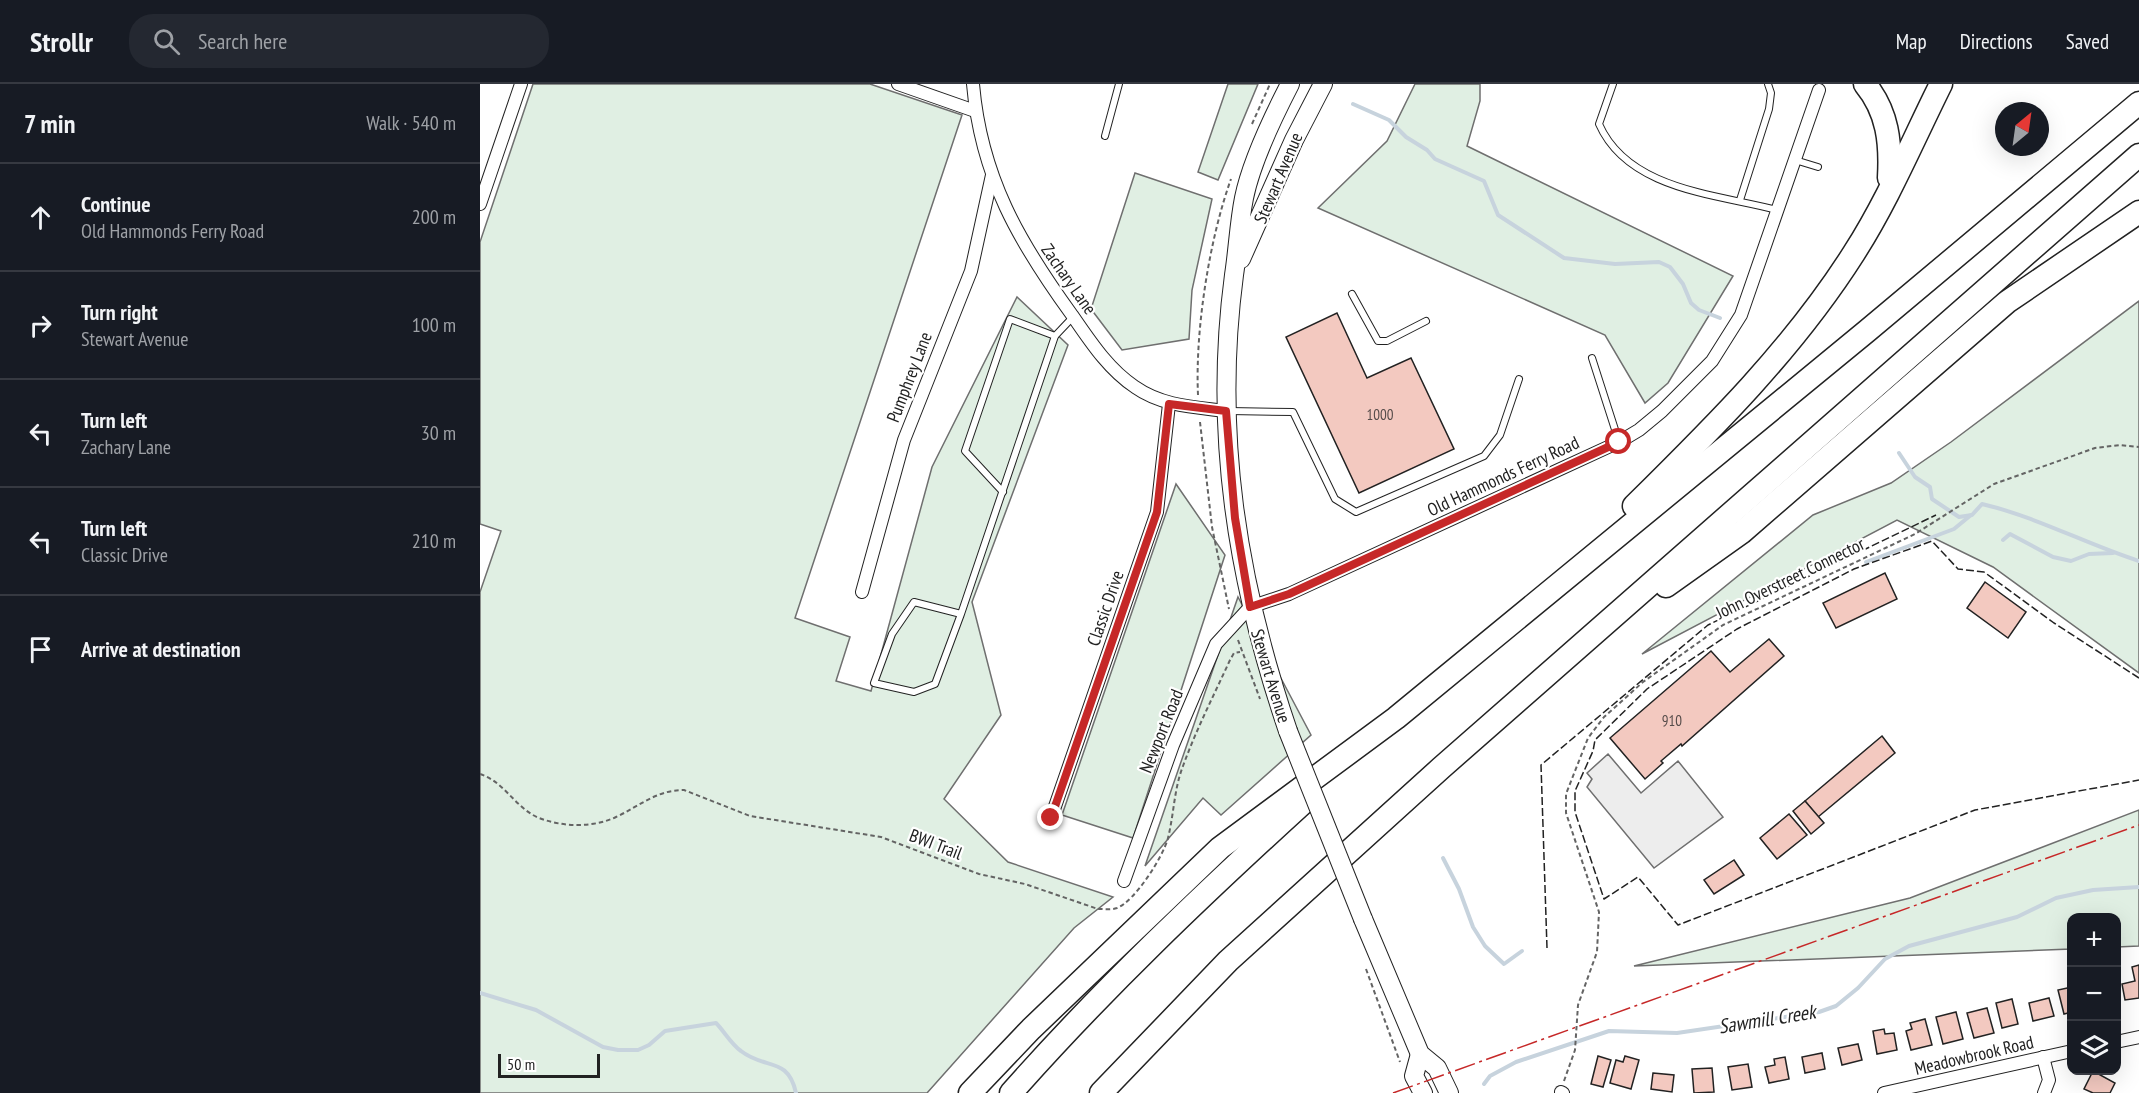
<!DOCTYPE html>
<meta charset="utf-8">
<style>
:root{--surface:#171b24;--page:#242831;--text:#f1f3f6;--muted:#9ea1a6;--line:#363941}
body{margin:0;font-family:"PT Sans Narrow",sans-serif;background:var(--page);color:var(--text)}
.controls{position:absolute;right:18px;bottom:18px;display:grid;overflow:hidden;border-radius:12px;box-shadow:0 6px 24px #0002}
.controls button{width:54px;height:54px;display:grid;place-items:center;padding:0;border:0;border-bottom:2px solid var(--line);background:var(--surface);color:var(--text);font:30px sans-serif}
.compass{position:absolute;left:1515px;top:18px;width:54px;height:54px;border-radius:50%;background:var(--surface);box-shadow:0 6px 24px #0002;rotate:29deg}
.scale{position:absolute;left:18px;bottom:15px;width:102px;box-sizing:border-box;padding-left:6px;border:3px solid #222;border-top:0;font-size:16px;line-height:21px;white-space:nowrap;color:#222;-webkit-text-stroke:4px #fff;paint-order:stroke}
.stop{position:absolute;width:18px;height:18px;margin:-14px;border:4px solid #c62828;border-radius:50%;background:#fff}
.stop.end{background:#c62828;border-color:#fff;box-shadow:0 2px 6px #0008}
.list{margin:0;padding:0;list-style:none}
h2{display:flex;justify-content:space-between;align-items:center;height:78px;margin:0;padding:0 24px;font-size:26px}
h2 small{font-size:20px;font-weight:400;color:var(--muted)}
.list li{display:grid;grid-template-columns:39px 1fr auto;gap:18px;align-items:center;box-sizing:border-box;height:108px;padding:0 24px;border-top:2px solid var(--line)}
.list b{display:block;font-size:22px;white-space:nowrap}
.list p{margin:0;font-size:20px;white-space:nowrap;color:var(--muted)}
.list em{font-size:20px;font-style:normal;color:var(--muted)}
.icon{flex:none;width:33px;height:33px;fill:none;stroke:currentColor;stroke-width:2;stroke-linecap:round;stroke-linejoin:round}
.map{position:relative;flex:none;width:1659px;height:1009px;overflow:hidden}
header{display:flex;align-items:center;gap:36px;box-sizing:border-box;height:84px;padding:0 30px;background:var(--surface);border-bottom:2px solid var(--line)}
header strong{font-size:28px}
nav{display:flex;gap:33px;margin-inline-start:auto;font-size:21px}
.search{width:420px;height:54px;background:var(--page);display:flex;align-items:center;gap:15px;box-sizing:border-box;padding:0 21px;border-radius:24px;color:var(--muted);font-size:22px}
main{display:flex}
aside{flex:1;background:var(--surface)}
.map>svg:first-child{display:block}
.green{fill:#e0efe3;stroke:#6f6f6f;stroke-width:1.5}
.parking{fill:#ededed;stroke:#6f6f6f;stroke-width:1.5}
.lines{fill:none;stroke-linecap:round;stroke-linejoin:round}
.stream{stroke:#c7d3dd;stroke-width:4}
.building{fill:#f3c9c0;stroke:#222;stroke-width:1.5}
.lane-casing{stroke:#222;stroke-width:8}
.street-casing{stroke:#222;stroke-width:14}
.secondary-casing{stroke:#222;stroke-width:20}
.highway-casing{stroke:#222;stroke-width:25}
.path{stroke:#646464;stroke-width:2;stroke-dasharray:4.5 3;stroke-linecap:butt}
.lane{stroke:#fff;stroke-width:6}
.street{stroke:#fff;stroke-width:12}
.secondary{stroke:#fff;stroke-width:18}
.highway{stroke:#fff;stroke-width:22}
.secondary-bridge-casing{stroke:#222;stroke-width:20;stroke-linecap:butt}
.secondary-bridge{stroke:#fff;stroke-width:18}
.fence{stroke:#222;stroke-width:1.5;stroke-dasharray:8 3;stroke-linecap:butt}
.power{stroke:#c62828;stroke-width:1.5;stroke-dasharray:21 4.5 3 4.5;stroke-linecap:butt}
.route{stroke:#c62828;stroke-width:8}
.labels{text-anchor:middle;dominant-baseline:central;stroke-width:4.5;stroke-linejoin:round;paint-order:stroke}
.number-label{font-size:15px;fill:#564c4a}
.street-label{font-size:18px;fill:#222;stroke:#fff}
.water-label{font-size:20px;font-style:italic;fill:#222;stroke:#fff}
</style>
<header>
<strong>Strollr</strong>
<div class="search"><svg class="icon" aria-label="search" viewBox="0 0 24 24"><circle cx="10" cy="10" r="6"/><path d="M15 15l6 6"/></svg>Search here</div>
<nav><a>Map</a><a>Directions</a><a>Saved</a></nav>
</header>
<main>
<aside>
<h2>7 min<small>Walk · 540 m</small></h2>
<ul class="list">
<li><svg class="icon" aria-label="ahead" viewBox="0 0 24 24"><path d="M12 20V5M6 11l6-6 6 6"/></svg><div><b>Continue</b><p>Old Hammonds Ferry Road</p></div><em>200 m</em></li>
<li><svg class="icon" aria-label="right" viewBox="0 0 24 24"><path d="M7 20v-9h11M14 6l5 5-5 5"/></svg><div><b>Turn right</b><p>Stewart Avenue</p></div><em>100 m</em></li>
<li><svg class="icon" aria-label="left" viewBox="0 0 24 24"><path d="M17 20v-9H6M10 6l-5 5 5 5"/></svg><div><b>Turn left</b><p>Zachary Lane</p></div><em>30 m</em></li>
<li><svg class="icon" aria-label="left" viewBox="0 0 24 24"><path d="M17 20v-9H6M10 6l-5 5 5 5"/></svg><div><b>Turn left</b><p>Classic Drive</p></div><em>210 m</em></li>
<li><svg class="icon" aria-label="arrive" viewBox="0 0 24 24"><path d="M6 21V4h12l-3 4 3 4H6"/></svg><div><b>Arrive at destination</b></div></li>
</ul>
</aside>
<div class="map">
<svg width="1659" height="1009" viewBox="0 0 1659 1009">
<rect width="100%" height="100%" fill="#fff"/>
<g class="green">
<path d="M53 0H390L482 31 315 534 370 553 356 597 391 607 452 383 537 213 588 261 492 518 521 631 464 715 528 778 633 813 594 844 447 1009H0V508L21 447 0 440V158Z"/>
<path d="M748 0H778L738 96 718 88Z"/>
<path d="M935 0H1000V17L987 62 1253 192 1188 299 1165 319 1125 251 838 124 907 57Z"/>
<path d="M655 89 732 115 712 206 709 255 642 266 611 225Z"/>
<path d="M1659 217V589L1513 483 1417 436 1162 570 1333 431 1411 399 1471 358Z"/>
<path d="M696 400 745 471 653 754 582 731Z"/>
<path d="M758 513 831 651 741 731 723 714 665 782Z"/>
<path d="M1659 726V862L1637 863 1636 834H1592L1591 865 1154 882 1430 814Z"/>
</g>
<path class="parking" d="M1128 670 1161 709 1198 677 1243 733 1174 784 1107 703 1112 695 1107 689Z"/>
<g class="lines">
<g class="stream">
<path d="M873 20 909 36 926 53 947 66 955 75 1004 97 1018 131 1084 174 1135 180 1179 178 1190 183 1203 200 1211 219 1219 226 1240 234"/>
<path d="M1419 369 1435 393 1450 403 1452 415 1479 433 1492 431 1502 420C1557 433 1606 460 1659 477"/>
<path d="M1523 456 1530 450 1573 473 1591 477 1609 470 1633 469"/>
<path d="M1386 478 1474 445 1491 431"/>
<path d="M963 774 979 805 993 843 1005 862 1024 880 1042 867"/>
<path d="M0 909 56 926 123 963 138 966H158L169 961 185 947 236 939C244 947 251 960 261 967 285 986 308 972 316 1009"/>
<path d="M1004 1000 1010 992 1036 978 1129 947 1197 949 1339 928 1356 922 1378 904 1405 875 1429 862 1537 833 1576 814 1613 806 1659 803"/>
</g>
</g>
<g class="building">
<path d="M857 229 887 294 931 274 974 365 879 409 806 253Z"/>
<path d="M1405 489 1417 515 1356 544 1343 519Z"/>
<path d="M1505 498 1546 528 1528 554 1487 524Z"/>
<path d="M1289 555 1304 572 1202 662 1201 660 1181 677 1183 679 1165 695 1130 654 1231 567 1250 588Z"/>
<path d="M1402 652 1415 669 1338 733 1325 717Z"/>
<path d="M1325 717 1344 739 1331 750 1313 727Z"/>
<path d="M1309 730 1327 751 1297 775 1280 754Z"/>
<path d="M1254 776 1264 791 1234 810 1224 796Z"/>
<path d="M1659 881V914L1645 916 1642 900 1655 897 1652 883Z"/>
<path d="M1592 903V928L1584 930 1578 906Z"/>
<path d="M1569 914 1574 932 1553 937 1549 919Z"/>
<path d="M1532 915 1538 940 1522 944 1516 919Z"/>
<path d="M1507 924 1514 949 1494 954 1487 929Z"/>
<path d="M1476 928 1483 955 1463 960 1456 933Z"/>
<path d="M1445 935 1452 961 1431 966 1426 947 1432 945 1430 939Z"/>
<path d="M1404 945 1405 950 1414 949 1417 966 1397 970 1393 947Z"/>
<path d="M1378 960 1382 976 1362 981 1358 964Z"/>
<path d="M1342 969 1345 985 1325 989 1322 973Z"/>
<path d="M1118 972 1131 976 1123 1003 1111 1000Z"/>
<path d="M1145 972 1159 976 1151 1005 1130 999 1136 976 1143 978Z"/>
<path d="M1305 973 1309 995 1289 999 1285 983 1295 981 1294 975Z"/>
<path d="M1268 980 1272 1003 1252 1006 1248 983Z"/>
<path d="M1232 984 1234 1008 1214 1009 1212 985Z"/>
<path d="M1613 987 1635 999 1630 1009H1613L1604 1005Z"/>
<path d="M1173 989 1194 991 1192 1008 1171 1005Z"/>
</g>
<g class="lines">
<defs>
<g id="lane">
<path d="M1133 0 1119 40C1148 106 1236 110 1297 126"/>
<path d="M625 52 639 0"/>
<path d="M1315 76 1338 83"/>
<path d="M1260 116 1289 25 1291 9 1288 0"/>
<path d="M872 210 898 257H907L946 237"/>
<path d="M1112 274 1139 358"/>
<path d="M749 327 813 328 855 415 876 428 1004 372 1020 351 1039 295"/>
<path d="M523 408 485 367 530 235 575 252"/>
<path d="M481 530 434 518 412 550 394 599 434 608 455 600 481 530 575 252 593 233"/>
</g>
<g id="street">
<path d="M418 0 495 27"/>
<path d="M493 0C501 93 539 158 592 231 610 257 628 285 655 303 682 322 714 323 746 327"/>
<path d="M0 120 41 0"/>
<path d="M382 508 424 356 491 187 512 91"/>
<path d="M571 734 677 428 689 320"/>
<path d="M644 797 693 661 736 560 770 523 809 510 1139 358 1159 346 1182 327 1232 277 1261 231 1339 6"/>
<path d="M1636 958 1659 953"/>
<path d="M1563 973 1569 996 1564 1009"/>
<path d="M1081 1008 1083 1009"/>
<path d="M1404 1009 1592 967"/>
</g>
<g id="secondary">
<path d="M761 175 814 56 843 0"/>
<path d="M808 647C757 497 733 349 754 191 758 165 759 139 764 114 771 79 794 31 810 0"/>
<path d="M883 835 940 970 957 984 969 1009"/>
<path d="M940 970 934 992 943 1009"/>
</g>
<g id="highway">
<path d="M1385 0C1408 28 1411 59 1409 94"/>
<path d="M1154 422C1234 343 1313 265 1374 169 1408 116 1433 56 1461 0"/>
<path d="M1186 502 1262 448 1527 218 1659 128"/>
<path d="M490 1009 551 945 740 764 916 634 1387 247 1659 19"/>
<path d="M531 1009C623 905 722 811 824 718"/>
<path d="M621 1009 748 877 961 684 1659 71"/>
</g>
</defs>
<use href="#lane" class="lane-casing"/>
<use href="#street" class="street-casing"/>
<use href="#secondary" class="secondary-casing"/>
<use href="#highway" class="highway-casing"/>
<g class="path">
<path d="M772 40 790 0"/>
<path d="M718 311C715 247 729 156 751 95"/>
<path d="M720 338 732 443 749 525"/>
<path d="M758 556 780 615"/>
<path d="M0 690C25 698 35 724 59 734 82 743 113 744 136 733 160 722 176 706 204 706L270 732 401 753 499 790 545 800 618 825C624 825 631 826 637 824 655 817 683 773 688 754 694 730 694 705 703 682 716 646 734 611 750 576L754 569 760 568"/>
<path d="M886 885 920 978"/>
<path d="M1084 997 1095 966 1098 921 1117 868 1119 828 1086 729V710L1108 654 1124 633 1163 598 1243 541 1435 450 1514 400 1615 364 1640 361 1659 363"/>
</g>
<use href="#lane" class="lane"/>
<use href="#street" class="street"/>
<use href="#secondary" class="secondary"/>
<use href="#highway" class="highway"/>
<defs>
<path id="secondary-bridge" d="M808 647 883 835"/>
</defs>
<use href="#secondary-bridge" class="secondary-bridge-casing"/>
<use href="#secondary-bridge" class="secondary-bridge"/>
<g class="fence">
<path d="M1659 594 1574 539 1504 488 1478 485 1452 457 1374 485 1257 545 1167 605 1115 656 1113 667 1095 707V728L1124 815 1158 793 1198 841 1495 726 1659 696"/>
<path d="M1067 864 1061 681 1228 541 1456 431"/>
</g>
<path class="power" d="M913 1009 1659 741"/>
</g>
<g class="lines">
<path class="route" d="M571 734 677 428 689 320 746 327 755 434 770 523 809 510 1139 358"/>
</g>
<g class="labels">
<g class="number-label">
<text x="900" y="330">1000</text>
<text x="1192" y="636">910</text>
</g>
<g class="street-label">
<text transform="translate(798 94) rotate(-67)">Stewart Avenue</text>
<text transform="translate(589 195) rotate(55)">Zachary Lane</text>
<text transform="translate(429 293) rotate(-69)">Pumphrey Lane</text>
<text transform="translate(1023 392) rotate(-25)">Old Hammonds Ferry Road</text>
<text transform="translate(1310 494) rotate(-26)">John Overstreet Connector</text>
<text transform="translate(625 524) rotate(-71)">Classic Drive</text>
<text transform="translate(791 592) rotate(73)">Stewart Avenue</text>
<text transform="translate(681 647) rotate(-68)">Newport Road</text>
<text transform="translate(456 760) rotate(21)">BWI Trail</text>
<text transform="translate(1494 971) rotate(-13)">Meadowbrook Road</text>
</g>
<g class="water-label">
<text transform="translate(1287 935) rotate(-9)">Sawmill Creek</text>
</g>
</g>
</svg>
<div class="controls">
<button>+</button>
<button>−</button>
<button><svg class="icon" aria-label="layers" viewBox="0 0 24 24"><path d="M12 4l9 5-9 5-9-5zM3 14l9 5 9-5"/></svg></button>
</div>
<svg class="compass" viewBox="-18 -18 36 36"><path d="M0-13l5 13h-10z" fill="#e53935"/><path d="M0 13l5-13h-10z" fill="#9ea1a6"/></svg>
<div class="scale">50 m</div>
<div class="stop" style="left:1139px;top:358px"></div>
<div class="stop end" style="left:571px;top:734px"></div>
</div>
</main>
